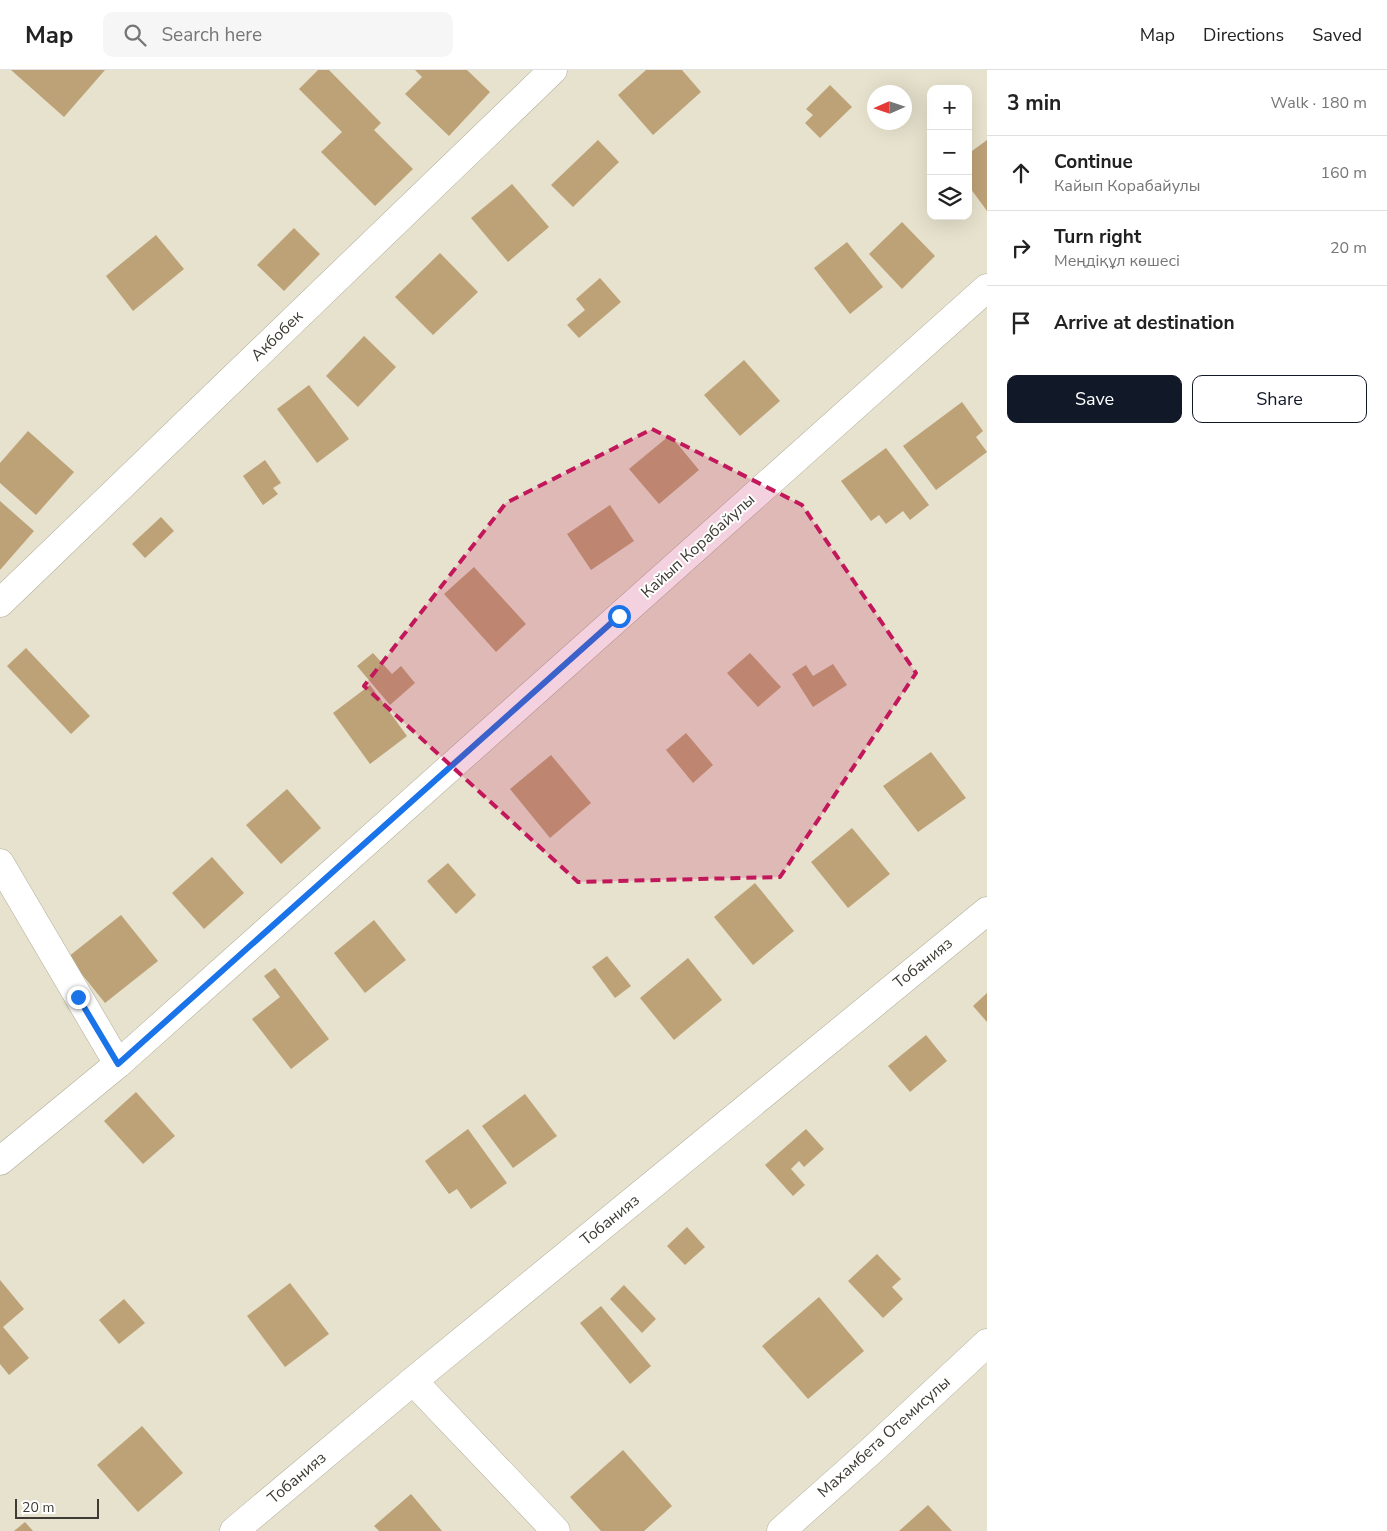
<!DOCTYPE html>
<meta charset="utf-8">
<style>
:root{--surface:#fff;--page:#f6f6f6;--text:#222;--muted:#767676;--line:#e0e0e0;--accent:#111827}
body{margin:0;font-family:"Nunito Sans",sans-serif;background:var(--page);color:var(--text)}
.controls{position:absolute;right:15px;top:15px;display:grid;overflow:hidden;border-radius:10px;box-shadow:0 5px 20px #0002}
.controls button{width:45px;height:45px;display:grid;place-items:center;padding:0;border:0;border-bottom:1px solid var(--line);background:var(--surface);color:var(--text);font:25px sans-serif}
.compass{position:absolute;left:867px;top:15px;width:45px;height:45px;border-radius:50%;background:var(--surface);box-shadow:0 5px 20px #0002;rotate:267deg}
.scale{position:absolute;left:15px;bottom:12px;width:84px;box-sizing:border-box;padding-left:5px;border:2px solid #3d3b33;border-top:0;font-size:14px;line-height:18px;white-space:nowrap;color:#3d3b33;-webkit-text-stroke:4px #fff;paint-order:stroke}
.stop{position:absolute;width:15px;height:15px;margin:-11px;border:4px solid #1a73e8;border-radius:50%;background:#fff}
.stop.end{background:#1a73e8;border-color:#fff;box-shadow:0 1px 5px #0008}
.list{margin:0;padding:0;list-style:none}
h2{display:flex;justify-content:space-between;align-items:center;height:65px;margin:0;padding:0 20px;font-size:21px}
h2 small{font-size:16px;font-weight:400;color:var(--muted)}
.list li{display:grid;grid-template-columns:32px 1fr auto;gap:15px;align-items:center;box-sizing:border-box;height:75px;padding:0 20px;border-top:1px solid var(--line)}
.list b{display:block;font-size:19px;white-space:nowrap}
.list p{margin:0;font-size:16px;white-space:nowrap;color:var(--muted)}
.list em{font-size:16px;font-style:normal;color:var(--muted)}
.actions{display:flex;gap:10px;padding:15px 20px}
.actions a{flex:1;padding:11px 0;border:1px solid var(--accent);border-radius:10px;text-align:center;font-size:18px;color:var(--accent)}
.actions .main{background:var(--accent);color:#fff}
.icon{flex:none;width:28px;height:28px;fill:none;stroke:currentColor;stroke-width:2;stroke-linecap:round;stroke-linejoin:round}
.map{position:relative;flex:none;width:987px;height:1461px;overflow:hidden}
header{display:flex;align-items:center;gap:30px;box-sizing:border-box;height:70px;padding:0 25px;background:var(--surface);border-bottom:1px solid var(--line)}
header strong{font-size:24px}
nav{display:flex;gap:28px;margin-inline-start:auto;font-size:18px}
.search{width:350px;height:45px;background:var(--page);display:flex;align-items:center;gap:12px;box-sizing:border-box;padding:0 18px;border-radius:10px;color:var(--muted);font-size:19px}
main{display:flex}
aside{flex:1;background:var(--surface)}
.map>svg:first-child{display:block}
.building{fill:#bda177}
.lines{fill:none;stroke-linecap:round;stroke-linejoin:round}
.minor-casing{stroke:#b2ad9a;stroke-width:29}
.minor{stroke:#fff;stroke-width:28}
.route{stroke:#1a73e8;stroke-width:6}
.marked{fill:#c2185b;fill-opacity:0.2;stroke:#c2185b;stroke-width:4;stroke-dasharray:10 6;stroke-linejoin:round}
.labels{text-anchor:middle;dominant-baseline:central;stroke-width:4;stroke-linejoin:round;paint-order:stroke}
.street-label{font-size:16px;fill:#3d3b33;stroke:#fff}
</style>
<header>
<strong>Map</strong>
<div class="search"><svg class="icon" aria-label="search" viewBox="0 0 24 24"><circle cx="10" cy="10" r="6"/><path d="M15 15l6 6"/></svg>Search here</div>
<nav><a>Map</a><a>Directions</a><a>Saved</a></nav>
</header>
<main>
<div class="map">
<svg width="987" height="1461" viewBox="0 0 987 1461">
<rect width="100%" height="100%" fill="#e7e2cd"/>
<g class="building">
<path d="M11 0H105L64 47Z"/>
<path d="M318 0H329L381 53 374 60 413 99 375 136 321 82 342 62 299 19Z"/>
<path d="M415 0H467L490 22 449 66 405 24 422 7Z"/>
<path d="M646 0H682L701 22 653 65 618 25Z"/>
<path d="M830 15 852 37 820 68 805 53 813 45 806 39Z"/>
<path d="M598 70 619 92 573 137 551 115Z"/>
<path d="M987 70V141L968 115V84Z"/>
<path d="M512 114 549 157 508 192 471 148Z"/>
<path d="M902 152 935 186 902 219 869 184Z"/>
<path d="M294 158 320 184 284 221 257 195Z"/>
<path d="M156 165 184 199 133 241 106 206Z"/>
<path d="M847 172 883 217 850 244 814 198Z"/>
<path d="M440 183 478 222 433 265 395 227Z"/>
<path d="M600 208 621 232 579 268 567 255 585 240 576 229Z"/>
<path d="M364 266 396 297 358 337 326 306Z"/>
<path d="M744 290 780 331 740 366 704 325Z"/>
<path d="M309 315 349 369 317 393 277 339Z"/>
<path d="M962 332 983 361 976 367 987 382 936 420 903 376Z"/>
<path d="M28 361 74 402 36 445 0 413V393Z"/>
<path d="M670 365 699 400 659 434 629 399Z"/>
<path d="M886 378 929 435 910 450 903 441 886 454 879 445 871 451 841 411Z"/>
<path d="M265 390 281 413 273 418 278 424 263 435 243 406Z"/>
<path d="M0 431 34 461 0 500Z"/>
<path d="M610 435 634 471 591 500 567 464Z"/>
<path d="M161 447 174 461 145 488 132 474Z"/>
<path d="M474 497 526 554 496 582 444 524Z"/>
<path d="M26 578 90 646 71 664 7 596Z"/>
<path d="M373 583 392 604 401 596 415 613 390 635 357 596Z"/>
<path d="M750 583 781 617 758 637 727 603Z"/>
<path d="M833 594 847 615 813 637 792 604 806 595 813 606Z"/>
<path d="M370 615 407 666 370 694 333 643Z"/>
<path d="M686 663 713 695 693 713 666 680Z"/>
<path d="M931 682 966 728 918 762 883 716Z"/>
<path d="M551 685 591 733 550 768 510 719Z"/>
<path d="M287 719 321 758 281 794 246 755Z"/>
<path d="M852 758 890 804 848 838 811 792Z"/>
<path d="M212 787 244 823 204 859 172 823Z"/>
<path d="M448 793 476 825 456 844 427 811Z"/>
<path d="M755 813 794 861 753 895 714 847Z"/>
<path d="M121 845 158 891 105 933 68 887Z"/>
<path d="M374 850 406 890 365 923 334 883Z"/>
<path d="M607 886 631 916 615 928 592 897Z"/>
<path d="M688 888 722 930 674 970 640 928Z"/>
<path d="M275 898 329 969 291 999 252 949 280 927 264 906Z"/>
<path d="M987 923V952L973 936Z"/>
<path d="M926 965 947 991 910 1022 888 996Z"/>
<path d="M136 1022 175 1066 143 1094 104 1051Z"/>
<path d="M525 1024 557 1066 513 1098 482 1056Z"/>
<path d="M468 1059 507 1113 471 1139 457 1119 449 1124 425 1091Z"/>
<path d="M806 1059 824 1079 804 1097 799 1091 791 1099 805 1115 793 1126 765 1095Z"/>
<path d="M687 1157 705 1177 685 1195 667 1176Z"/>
<path d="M877 1184 901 1209 892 1217 903 1229 883 1248 848 1211Z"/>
<path d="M0 1210 24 1239 3 1257 29 1288 9 1305 0 1294Z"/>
<path d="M290 1213 329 1264 285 1297 247 1246Z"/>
<path d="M624 1215 656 1249 642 1263 610 1229Z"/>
<path d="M819 1227 864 1281 808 1329 762 1276Z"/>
<path d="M124 1229 145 1253 119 1274 99 1250Z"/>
<path d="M601 1236 651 1296 630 1314 580 1253Z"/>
<path d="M142 1356 183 1403 138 1442 97 1395Z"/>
<path d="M623 1380 672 1436 644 1461H601L570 1427Z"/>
<path d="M411 1424 442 1461H379L374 1456Z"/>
<path d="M928 1435 952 1461H899Z"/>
<path d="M25 1452 33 1461H14Z"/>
</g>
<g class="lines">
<defs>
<g id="minor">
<path d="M0 533 553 0"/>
<path d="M0 793 118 994"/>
<path d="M0 1091 118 994 987 218"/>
<path d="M413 1311 556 1461"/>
<path d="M234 1461 413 1311 987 841"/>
<path d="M781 1461 871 1381 987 1273"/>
</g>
</defs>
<use href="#minor" class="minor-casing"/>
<use href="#minor" class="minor"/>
</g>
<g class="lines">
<path class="route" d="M78 927 118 994 619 546"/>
</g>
<path class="marked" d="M652 359 802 435 916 603 780 807 578 812 364 616 506 433Z"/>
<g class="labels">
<g class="street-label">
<text transform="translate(277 266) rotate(-44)">Акбобек</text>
<text transform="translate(698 476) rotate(-42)">Кайып Корабайулы</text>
<text transform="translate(923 893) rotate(-39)">Тобанияз</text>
<text transform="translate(610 1150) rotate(-39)">Тобанияз</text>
<text transform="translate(884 1367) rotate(-42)">Махамбета Отемисулы</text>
<text transform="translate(297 1408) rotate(-40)">Тобанияз</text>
</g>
</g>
</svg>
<div class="controls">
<button>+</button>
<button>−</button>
<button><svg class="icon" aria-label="layers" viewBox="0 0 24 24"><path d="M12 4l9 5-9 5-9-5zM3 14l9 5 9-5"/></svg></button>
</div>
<svg class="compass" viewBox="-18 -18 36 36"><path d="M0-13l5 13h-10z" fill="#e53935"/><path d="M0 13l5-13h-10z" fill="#767676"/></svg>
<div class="scale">20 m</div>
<div class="stop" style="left:619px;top:546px"></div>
<div class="stop end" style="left:78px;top:927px"></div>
</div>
<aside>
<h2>3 min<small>Walk · 180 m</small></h2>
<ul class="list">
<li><svg class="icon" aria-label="ahead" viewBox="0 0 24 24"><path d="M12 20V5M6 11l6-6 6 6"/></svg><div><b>Continue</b><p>Кайып Корабайулы</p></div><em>160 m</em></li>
<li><svg class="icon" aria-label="right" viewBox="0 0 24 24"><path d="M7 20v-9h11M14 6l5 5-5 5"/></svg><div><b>Turn right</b><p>Меңдіқұл көшесі</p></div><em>20 m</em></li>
<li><svg class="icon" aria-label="arrive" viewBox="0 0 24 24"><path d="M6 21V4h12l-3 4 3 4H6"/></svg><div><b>Arrive at destination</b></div></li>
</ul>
<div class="actions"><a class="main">Save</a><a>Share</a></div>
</aside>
</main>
